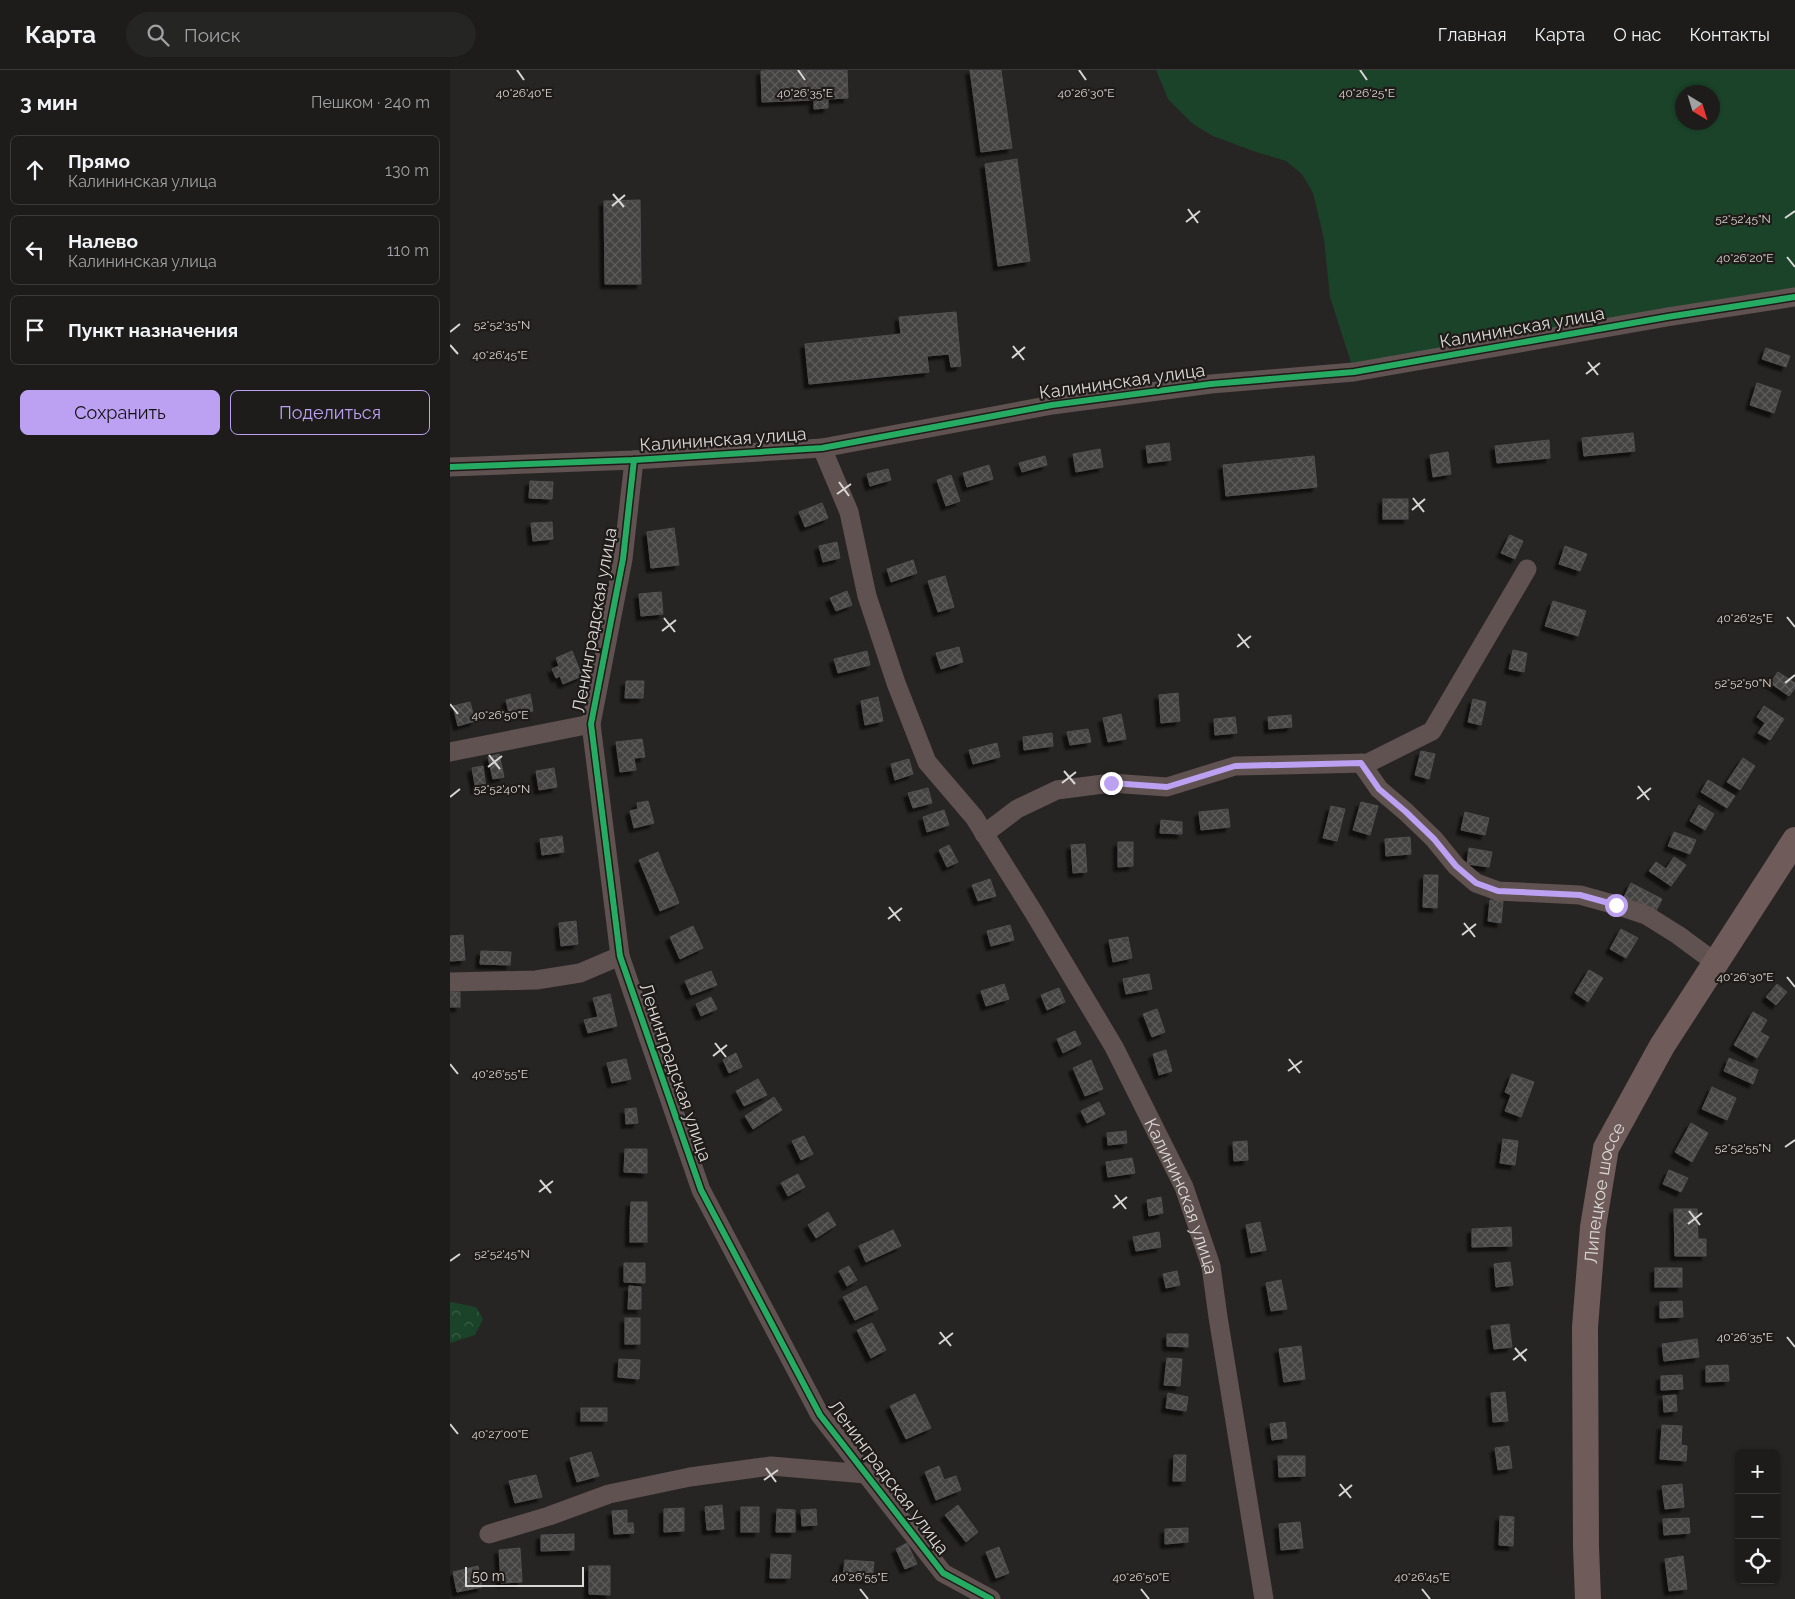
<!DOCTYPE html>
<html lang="ru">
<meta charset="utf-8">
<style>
:root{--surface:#1d1c1a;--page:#252523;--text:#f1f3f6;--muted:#a0a1a2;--line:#3b3a39;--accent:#bca0f2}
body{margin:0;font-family:Raleway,sans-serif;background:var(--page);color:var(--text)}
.controls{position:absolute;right:15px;bottom:15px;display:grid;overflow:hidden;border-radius:8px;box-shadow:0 1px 4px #0004}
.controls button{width:45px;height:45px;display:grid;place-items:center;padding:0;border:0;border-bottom:1px solid var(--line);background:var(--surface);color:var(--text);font:25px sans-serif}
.compass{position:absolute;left:1225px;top:15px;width:45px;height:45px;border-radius:50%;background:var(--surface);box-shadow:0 1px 4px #0004;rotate:142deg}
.scale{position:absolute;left:15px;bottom:12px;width:119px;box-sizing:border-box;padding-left:5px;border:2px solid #d9d7d5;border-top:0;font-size:14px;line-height:18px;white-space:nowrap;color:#d9d7d5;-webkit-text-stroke:4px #1f1b18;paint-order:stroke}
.stop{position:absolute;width:15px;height:15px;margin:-11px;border:4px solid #bca0f2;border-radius:50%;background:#fff}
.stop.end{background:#bca0f2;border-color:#fff;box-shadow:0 1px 5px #0008}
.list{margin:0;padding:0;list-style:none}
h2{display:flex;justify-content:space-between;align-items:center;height:65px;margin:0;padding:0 20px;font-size:21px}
h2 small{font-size:16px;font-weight:400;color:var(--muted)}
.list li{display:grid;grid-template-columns:32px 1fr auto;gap:15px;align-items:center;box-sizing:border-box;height:70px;margin:0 10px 10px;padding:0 10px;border:1px solid var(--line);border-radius:8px}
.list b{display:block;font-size:19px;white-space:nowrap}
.list p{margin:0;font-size:16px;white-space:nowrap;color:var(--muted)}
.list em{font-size:16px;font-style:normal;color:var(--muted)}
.actions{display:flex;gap:10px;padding:15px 20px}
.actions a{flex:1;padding:11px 0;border:1px solid var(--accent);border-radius:8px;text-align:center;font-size:18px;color:var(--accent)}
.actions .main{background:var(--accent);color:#111}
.icon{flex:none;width:28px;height:28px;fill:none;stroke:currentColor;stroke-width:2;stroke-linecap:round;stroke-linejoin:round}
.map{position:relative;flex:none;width:1345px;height:1529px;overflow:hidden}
header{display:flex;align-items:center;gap:30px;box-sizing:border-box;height:70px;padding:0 25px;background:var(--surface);border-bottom:1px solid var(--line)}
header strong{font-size:24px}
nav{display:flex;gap:28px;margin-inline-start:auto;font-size:18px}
.search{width:350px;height:45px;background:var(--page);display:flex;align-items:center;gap:12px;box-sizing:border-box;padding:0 18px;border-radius:28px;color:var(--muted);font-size:19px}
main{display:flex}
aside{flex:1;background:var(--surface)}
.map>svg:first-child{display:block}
.green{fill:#1a4329;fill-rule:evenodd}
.forest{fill:url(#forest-crowns)}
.building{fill:url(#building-cross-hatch);stroke:#504f4f;filter:url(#shadow)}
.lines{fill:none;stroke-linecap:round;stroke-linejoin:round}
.street{stroke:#605251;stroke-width:19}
.secondary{stroke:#6e5b5a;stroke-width:26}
.cycleway-casing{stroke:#1f1b18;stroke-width:9}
.cycleway{stroke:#26ab63;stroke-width:6}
.route{stroke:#bca0f2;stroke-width:6}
.ticks{fill:none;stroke:#d9d7d5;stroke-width:2}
.labels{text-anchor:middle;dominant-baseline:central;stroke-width:4.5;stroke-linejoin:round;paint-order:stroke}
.street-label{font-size:18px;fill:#d9d7d5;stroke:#1f1b18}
.ticks-label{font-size:12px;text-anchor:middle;fill:#d9d7d5;stroke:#1f1b18;stroke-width:4.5;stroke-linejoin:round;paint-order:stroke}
</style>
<header>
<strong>Карта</strong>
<div class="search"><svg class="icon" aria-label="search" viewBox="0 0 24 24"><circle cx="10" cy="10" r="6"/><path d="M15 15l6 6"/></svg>Поиск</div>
<nav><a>Главная</a><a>Карта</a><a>О нас</a><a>Контакты</a></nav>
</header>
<main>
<aside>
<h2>3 мин<small>Пешком · 240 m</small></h2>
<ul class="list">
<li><svg class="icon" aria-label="ahead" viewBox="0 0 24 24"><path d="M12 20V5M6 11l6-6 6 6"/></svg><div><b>Прямо</b><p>Калининская улица</p></div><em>130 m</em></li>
<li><svg class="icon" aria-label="left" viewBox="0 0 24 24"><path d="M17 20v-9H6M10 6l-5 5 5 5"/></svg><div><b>Налево</b><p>Калининская улица</p></div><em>110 m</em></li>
<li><svg class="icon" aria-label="arrive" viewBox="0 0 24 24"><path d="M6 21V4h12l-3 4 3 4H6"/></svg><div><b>Пункт назначения</b></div></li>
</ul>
<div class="actions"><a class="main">Сохранить</a><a>Поделиться</a></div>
</aside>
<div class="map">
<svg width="1345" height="1529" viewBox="0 0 1345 1529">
<defs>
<pattern id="forest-crowns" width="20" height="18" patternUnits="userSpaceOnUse" patternTransform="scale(1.25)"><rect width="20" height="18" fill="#1a4329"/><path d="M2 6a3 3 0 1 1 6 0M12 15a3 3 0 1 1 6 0" fill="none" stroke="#3b5d47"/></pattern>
<pattern id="building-cross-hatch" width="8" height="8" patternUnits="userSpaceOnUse" patternTransform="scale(1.25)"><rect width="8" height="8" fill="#444242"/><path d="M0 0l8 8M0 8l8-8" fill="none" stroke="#5e5d5c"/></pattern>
<filter id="shadow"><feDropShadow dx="-4.5" dy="4.5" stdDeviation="1" flood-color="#0009"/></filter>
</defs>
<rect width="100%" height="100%" fill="#272523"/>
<path class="green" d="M706 0H1345V227L904 302 880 227 874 169 863 123 852 104 836 91 806 82 763 66 743 54 718 29ZM1232 22H1262V52H1232Z"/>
<path class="forest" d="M0 1232 26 1237 33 1249 25 1265 0 1273Z"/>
<g class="building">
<path d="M328 0H397L398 28 378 29V38L364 39V30L312 32 311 1Z"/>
<path d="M520 0H551L562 78 531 82Z"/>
<path d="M567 89 580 191 548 196 535 94Z"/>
<path d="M190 130 191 214H155L154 131Z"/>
<path d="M506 242 511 296 501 297 499 284 477 286 479 302 359 314 355 274 451 264 449 247Z"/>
<path d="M1316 278 1340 286 1336 297 1312 289Z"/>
<path d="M1307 313 1331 321 1324 343 1300 335Z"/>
<path d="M1183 363 1185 381 1134 386 1132 368Z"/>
<path d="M1099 370 1100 388 1047 393 1045 376Z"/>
<path d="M719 373 721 390 698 393 696 376Z"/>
<path d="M650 379 653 397 626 402 623 384Z"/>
<path d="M998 382 1001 404 983 407 980 385Z"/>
<path d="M595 386 597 395 572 402 569 393Z"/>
<path d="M864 386 867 417 776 426 773 395Z"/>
<path d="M539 395 543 409 517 417 513 403Z"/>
<path d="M438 399 441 410 420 416 417 404Z"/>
<path d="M501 405 510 431 496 436 487 410Z"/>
<path d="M80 411 103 412 102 429 79 428Z"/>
<rect x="933" y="429" width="25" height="20"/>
<path d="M372 433 378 448 355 457 349 442Z"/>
<path d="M102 452 103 469 83 471 81 453Z"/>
<path d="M224 458 229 495 201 498 197 462Z"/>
<path d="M1060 465 1073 471 1065 489 1051 483Z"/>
<path d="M387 472 390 488 373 492 369 476Z"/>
<path d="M1115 476 1137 484 1130 501 1109 494Z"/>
<path d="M463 490 467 503 441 512 437 499Z"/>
<path d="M495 506 504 537 488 542 478 511Z"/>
<path d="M397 521 402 535 386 541 380 528Z"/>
<path d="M211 522 213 544 191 546 189 524Z"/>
<path d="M1103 531 1136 541 1128 566 1095 556Z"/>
<path d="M509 577 513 592 491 599 486 583Z"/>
<path d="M1063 580 1077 583 1074 602 1059 599Z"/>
<path d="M122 581 132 606 113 614 110 606 106 608 102 599 109 596 106 588Z"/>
<path d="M417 581 420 595 388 603 384 589Z"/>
<path d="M1328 602 1345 613V618L1339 626 1320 613Z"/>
<path d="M176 611H194L193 628H175Z"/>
<path d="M728 623 730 651 711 653 709 625Z"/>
<path d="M80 624 83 641 60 647 56 630Z"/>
<path d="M428 627 433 651 415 655 411 631Z"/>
<path d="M1023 629 1036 632 1031 655 1018 652Z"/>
<path d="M20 632 25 651 8 656 3 636Z"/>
<path d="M1314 636 1334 649 1320 670 1308 663 1315 653 1307 647Z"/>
<path d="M671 644 676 669 658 672 653 648Z"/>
<path d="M841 645 842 657 819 659 818 647Z"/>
<path d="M785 647 787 663 765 665 764 649Z"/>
<path d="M638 659 641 672 620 675 617 662Z"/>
<path d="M602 663 603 676 574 680 573 667Z"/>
<path d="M192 669 195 687 184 688 186 700 170 702 166 672Z"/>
<path d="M547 673 550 687 523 694 519 680Z"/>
<path d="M971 681 985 684 979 709 965 705Z"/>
<path d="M49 684 54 707 43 709 38 687Z"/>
<path d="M1293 688 1305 696 1290 720 1277 712Z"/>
<path d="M459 689 463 704 445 710 441 694Z"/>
<path d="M33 696 36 719 26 720 22 698Z"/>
<path d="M104 698 107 717 89 720 86 701Z"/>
<path d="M1258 710 1285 726 1277 738 1251 722Z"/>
<path d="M478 718 482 733 463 738 458 723Z"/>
<path d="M198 731 204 753 184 758 180 741 188 739 187 733Z"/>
<path d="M911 732 928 736 920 765 903 760Z"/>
<path d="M1249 735 1264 744 1255 760 1240 751Z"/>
<path d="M881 736 895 739 887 771 873 768Z"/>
<path d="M778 739 780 757 751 760 749 742Z"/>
<path d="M494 740 499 755 477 762 473 747Z"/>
<path d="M1015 742 1039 748 1035 765 1011 760Z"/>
<path d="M711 750 732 752V764L710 763Z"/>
<path d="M1224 762 1246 770 1240 784 1218 776Z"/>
<path d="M112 766 114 782 92 785 90 769Z"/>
<path d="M960 767 961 784 936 786 935 769Z"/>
<path d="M668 772H683V796L668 797Z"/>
<path d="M635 774 637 802 623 803 621 775Z"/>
<path d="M499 775 508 792 497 797 489 780Z"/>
<path d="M1019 778 1042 782 1039 797 1017 794Z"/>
<path d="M208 782 215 801 197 809 189 790Z"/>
<path d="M1224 787 1236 795 1221 816 1199 801 1206 792 1216 799Z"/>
<path d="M215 801 223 818 204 826 197 809Z"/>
<path d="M974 805H988L987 838 973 837Z"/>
<path d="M540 809 546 826 528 831 522 815Z"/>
<path d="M1181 813 1212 829 1205 843 1174 827Z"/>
<path d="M223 818 229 833 210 841 204 826Z"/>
<path d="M1040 830 1053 831 1051 853 1038 851Z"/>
<path d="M126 851 128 874 111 876 109 853Z"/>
<path d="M560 855 564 870 541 876 537 861Z"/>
<path d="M243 856 253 878 230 889 220 867Z"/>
<path d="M1171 859 1188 868 1176 888 1160 879Z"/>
<path d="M13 865 15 890 0 891V866Z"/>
<path d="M678 867 682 888 663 892 659 870Z"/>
<path d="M31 881 61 882 60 895 30 894Z"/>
<path d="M1139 900 1153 908 1138 932 1125 923Z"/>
<path d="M261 901 267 915 241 925 235 911Z"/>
<path d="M699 904 702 919 676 924 673 909Z"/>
<path d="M554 914 559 929 536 936 531 921Z"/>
<path d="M1327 914 1337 922 1326 935 1316 927Z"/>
<path d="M609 918 615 932 597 940 591 925Z"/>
<rect x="0" y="922" width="10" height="15"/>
<path d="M160 924 167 956 138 963 134 950 148 947 143 928Z"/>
<path d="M261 927 267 939 251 946 246 934Z"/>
<path d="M707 939 715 962 702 967 693 944Z"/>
<path d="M1303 942 1317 950 1310 962 1319 967 1307 988 1284 975Z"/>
<path d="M625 961 631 974 613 983 607 969Z"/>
<path d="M716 980 722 1001 709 1005 703 984Z"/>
<path d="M286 983 292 997 279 1003 273 990Z"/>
<path d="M1279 988 1308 1000 1303 1014 1274 1001Z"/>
<path d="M176 989 181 1009 162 1013 157 993Z"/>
<path d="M641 990 653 1019 635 1026 623 998Z"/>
<path d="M1062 1004 1084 1012 1071 1047 1055 1041 1061 1025 1055 1022Z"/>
<path d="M308 1009 317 1025 294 1036 286 1021Z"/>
<path d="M1262 1017 1286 1028 1277 1050 1252 1039Z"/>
<path d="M324 1027 332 1040 303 1059 295 1046Z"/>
<path d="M649 1032 655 1044 637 1053 631 1041Z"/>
<path d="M186 1038 188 1053 176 1054 175 1039Z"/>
<path d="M1241 1053 1258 1063 1242 1092 1225 1082Z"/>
<path d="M676 1061 677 1073 658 1075 657 1063Z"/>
<path d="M354 1066 363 1084 351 1090 342 1071Z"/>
<path d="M1053 1069 1068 1071 1065 1095 1050 1093Z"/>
<path d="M797 1071 798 1090 784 1091 783 1072Z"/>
<path d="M175 1079H197V1103L174 1102Z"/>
<path d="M682 1088 685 1103 658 1107 656 1092Z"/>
<path d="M1219 1100 1238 1108 1231 1122 1213 1114Z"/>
<path d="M348 1104 355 1117 338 1126 331 1113Z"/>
<path d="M711 1127 713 1143 699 1146 697 1130Z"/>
<path d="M181 1132H197V1152H180Z"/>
<path d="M1224 1139H1247L1248 1169H1256V1186H1225Z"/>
<path d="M378 1142 386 1155 366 1168 358 1155Z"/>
<rect x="180" y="1152" width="17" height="20"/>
<path d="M810 1152 816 1180 801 1183 796 1155Z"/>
<path d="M1061 1157 1062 1176 1022 1177V1159Z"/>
<path d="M443 1160 451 1176 416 1192 409 1176Z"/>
<path d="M709 1162 711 1177 686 1181 683 1167Z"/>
<path d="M1060 1192 1063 1215 1046 1217 1044 1194Z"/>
<path d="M174 1193H195V1213L174 1212Z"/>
<path d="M399 1196 407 1210 397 1216 389 1201Z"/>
<rect x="1205" y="1198" width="27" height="19"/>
<path d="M727 1201 730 1215 716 1218 713 1204Z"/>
<path d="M831 1210 837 1239 821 1241 816 1213Z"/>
<path d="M179 1216 191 1217V1239H178Z"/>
<path d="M416 1216 428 1239 405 1250 393 1227Z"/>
<path d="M1232 1231 1233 1247 1210 1248V1232Z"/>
<rect x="175" y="1248" width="15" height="26"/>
<path d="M422 1253 436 1280 421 1288 407 1260Z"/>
<path d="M1059 1254 1062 1277 1044 1279 1041 1256Z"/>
<path d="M717 1264H738V1277L717 1276Z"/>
<path d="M1247 1269 1249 1287 1214 1291 1212 1274Z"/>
<path d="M851 1276 855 1309 834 1312 829 1279Z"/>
<path d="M717 1288 732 1289 730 1316 714 1315Z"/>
<path d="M169 1289 190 1290 189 1309 168 1307Z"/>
<path d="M1278 1295 1279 1311 1256 1312V1296Z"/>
<path d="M1232 1305 1233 1319 1211 1320V1306Z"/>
<path d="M1055 1322 1058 1351 1043 1352 1041 1323Z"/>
<path d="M718 1323 738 1327 736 1341 716 1338Z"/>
<path d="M465 1324 481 1358 456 1369 440 1336Z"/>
<path d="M1226 1325 1227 1341 1214 1342 1213 1326Z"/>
<rect x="131" y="1338" width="26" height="13"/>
<path d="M835 1352 837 1368 822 1370 820 1354Z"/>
<path d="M1212 1355 1232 1356 1231 1375 1237 1376 1236 1391 1210 1389Z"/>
<path d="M1059 1376 1062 1398 1048 1400 1045 1378Z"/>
<path d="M141 1382 149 1406 127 1412 120 1388Z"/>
<path d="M724 1385H736L735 1411H723Z"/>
<path d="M828 1386H855V1406L829 1407Z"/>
<path d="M489 1396 494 1410 506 1406 511 1420 486 1430 475 1402Z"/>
<path d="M86 1405 92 1427 65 1433 59 1411Z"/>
<path d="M1232 1414 1234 1437 1215 1439 1212 1416Z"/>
<path d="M272 1435 274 1459 257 1460 255 1437Z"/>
<path d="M508 1435 528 1462 516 1472 495 1445Z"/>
<rect x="291" y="1437" width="18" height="25"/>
<path d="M234 1438V1461L214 1462V1439Z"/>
<path d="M327 1439 345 1440V1462H326Z"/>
<path d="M366 1439 367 1455 352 1456 351 1440Z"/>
<path d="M177 1440V1453H183L184 1463 164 1464 162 1441Z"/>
<path d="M1050 1446 1064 1447 1063 1476 1049 1475Z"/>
<path d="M1239 1448 1240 1463 1214 1465 1213 1449Z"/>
<path d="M850 1452 853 1478 831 1480 829 1454Z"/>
<path d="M738 1458V1472L715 1474V1459Z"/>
<path d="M124 1464V1480L91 1481V1465Z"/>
<path d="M457 1473 467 1494 455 1499 446 1479Z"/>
<path d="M549 1477 559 1503 546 1508 536 1482Z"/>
<path d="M70 1478 72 1512 51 1513 49 1480Z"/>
<path d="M321 1484 341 1485 340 1508H320Z"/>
<path d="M1233 1486 1237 1519 1219 1521 1215 1489Z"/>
<path d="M395 1490 424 1492 422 1509 393 1506Z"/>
<path d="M28 1496 32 1517 7 1522 3 1502Z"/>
<path d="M139 1496H160V1525L139 1524Z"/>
</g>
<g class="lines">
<g class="street">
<path id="s1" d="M372 378 399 442 417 526 446 613 477 692 524 747 584 843 664 977 734 1117 761 1196 768 1247 814 1529"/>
<path d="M184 390 173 489 141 654 170 886 251 1120 370 1345 493 1503 541 1529"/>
<path d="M0 397 184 390 372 378 602 335 761 314 904 302 1217 247 1345 227"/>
<path d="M0 682 141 654"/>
<path d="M911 693 929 719 956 742 984 769 1006 796 1026 813 1048 821 1130 825 1166 835 1196 845 1228 865 1266 893"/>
<path d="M534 764 567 739 607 720 661 713 717 717 785 696 918 693 982 661 1077 499"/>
<path d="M0 912 86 910 130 903 170 886"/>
<path d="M39 1464 99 1446 159 1424 240 1407 321 1396 416 1404"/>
</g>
<path class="secondary" id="s2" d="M1138 1529 1136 1477 1135 1257 1143 1157 1156 1078 1212 976 1345 770"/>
<defs>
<g id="cycleway">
<path d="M184 390 173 489 141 654 170 886 251 1120 370 1345 493 1503 541 1529"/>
<path d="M0 397 184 390 372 378 602 335 761 314 904 302 1217 247 1345 227"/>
</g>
</defs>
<use href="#cycleway" class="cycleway-casing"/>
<use href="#cycleway" class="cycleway"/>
</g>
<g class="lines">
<path class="route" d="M661 713 717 717 785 696 911 693 929 719 956 742 984 769 1006 796 1026 813 1048 821 1130 825 1166 835"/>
</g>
<path class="ticks" d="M67 0 74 10M348 0 355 10M629 0 636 10M910 0 917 10M163 124 174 137M162 136 175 125M738 139 748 153M1335 148 1345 141M736 152 750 141M1337 187 1345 197M0 262 10 254M0 275 8 284M563 276 574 290M562 288 575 277M1138 292 1148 305M1136 304 1150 293M389 412 399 426M387 424 401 414M963 428 974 442M962 440 975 429M1337 547 1345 557M214 548 225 562M212 561 226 550M788 564 799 578M787 577 801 566M1335 613 1345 605M0 634 8 644M39 685 50 699M38 697 52 686M614 701 625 714M612 713 626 702M1188 716 1199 730M0 727 10 719M1187 729 1201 718M439 837 450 851M438 849 452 838M1014 853 1025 867M1012 865 1026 854M1337 907 1345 917M265 973 276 987M263 986 277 975M839 989 850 1003M0 994 8 1004M838 1001 852 991M1335 1077 1345 1070M90 1110 101 1123M89 1122 103 1111M665 1125 676 1139M663 1138 677 1127M1239 1141 1250 1155M1238 1154 1252 1143M0 1191 10 1184M490 1262 501 1276M1337 1267 1345 1277M489 1274 503 1263M1065 1278 1076 1291M1063 1290 1077 1279M0 1354 8 1364M316 1398 326 1412M314 1410 328 1400M890 1414 901 1428M889 1426 902 1415M410 1519 418 1529M691 1519 699 1529M972 1519 980 1529"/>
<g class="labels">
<g class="street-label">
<text transform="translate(1072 257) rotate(-10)">Калининская улица</text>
<text transform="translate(672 311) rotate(-8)">Калининская улица</text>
<text transform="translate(273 369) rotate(-4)">Калининская улица</text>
<text transform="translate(144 550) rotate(-80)">Ленинградская улица</text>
<text transform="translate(226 1002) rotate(71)">Ленинградская улица</text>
<text stroke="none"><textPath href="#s2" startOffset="408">Липецкое шоссе</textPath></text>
<text stroke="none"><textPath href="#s1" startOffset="838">Калининская улица</textPath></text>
<text transform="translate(439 1407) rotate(53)">Ленинградская улица</text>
</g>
</g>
<g class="ticks-label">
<text x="74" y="27">40°26'40"E</text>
<text x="355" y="27">40°26'35"E</text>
<text x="636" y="27">40°26'30"E</text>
<text x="917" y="27">40°26'25"E</text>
<text x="1293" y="153">52°52'45"N</text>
<text x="1295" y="192">40°26'20"E</text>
<text x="52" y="259">52°52'35"N</text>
<text x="50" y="289">40°26'45"E</text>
<text x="1295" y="552">40°26'25"E</text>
<text x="1293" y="617">52°52'50"N</text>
<text x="50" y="649">40°26'50"E</text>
<text x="52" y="723">52°52'40"N</text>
<text x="1295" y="911">40°26'30"E</text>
<text x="50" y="1008">40°26'55"E</text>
<text x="1293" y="1082">52°52'55"N</text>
<text x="52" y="1188">52°52'45"N</text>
<text x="1295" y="1271">40°26'35"E</text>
<text x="50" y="1368">40°27'00"E</text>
<text x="410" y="1511">40°26'55"E</text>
<text x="691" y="1511">40°26'50"E</text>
<text x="972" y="1511">40°26'45"E</text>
</g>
</svg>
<div class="controls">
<button>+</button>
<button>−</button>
<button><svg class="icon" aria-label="locate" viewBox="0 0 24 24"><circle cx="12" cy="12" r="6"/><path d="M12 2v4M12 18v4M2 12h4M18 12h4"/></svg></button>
</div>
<svg class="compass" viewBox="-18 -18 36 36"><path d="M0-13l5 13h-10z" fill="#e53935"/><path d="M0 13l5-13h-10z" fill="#a0a1a2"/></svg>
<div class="scale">50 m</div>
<div class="stop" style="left:1166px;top:835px"></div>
<div class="stop end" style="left:661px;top:713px"></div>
</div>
</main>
